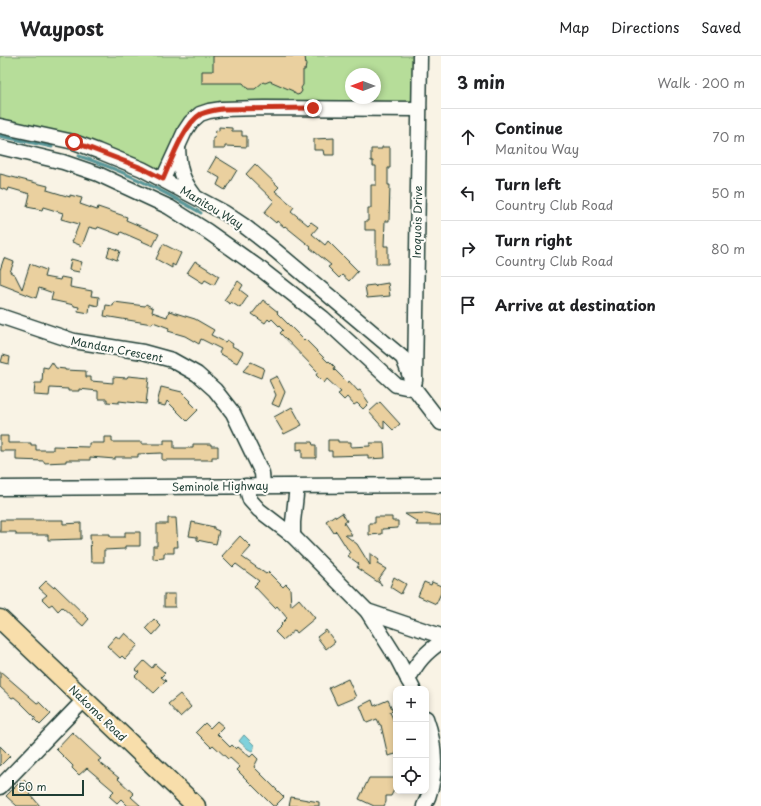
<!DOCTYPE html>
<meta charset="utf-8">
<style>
:root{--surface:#fff;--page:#f2f2f2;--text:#202124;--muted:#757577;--line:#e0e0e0}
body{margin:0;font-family:"Playpen Sans",sans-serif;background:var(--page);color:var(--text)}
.controls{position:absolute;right:12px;bottom:12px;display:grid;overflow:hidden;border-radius:8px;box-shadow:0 2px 6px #0003}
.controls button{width:36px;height:36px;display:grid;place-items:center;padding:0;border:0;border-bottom:1px solid var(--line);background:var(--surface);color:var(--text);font:20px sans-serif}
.compass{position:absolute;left:345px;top:12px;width:36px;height:36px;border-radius:50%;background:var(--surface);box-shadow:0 2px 6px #0003;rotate:270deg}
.scale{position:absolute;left:12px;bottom:10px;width:72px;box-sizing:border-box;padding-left:4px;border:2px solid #1f3d34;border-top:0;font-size:11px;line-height:14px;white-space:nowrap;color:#1f3d34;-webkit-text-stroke:3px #fdfcf7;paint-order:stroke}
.stop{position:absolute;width:12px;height:12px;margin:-9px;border:3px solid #c8321e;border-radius:50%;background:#fff}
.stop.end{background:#c8321e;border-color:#fff;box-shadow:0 1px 4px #0008}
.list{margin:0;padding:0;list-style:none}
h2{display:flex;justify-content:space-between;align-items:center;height:52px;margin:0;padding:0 16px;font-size:17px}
h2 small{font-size:13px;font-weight:400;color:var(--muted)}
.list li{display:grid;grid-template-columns:26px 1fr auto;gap:12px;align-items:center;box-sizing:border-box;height:56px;padding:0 16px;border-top:1px solid var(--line)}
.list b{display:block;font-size:15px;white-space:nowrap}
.list p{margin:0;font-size:13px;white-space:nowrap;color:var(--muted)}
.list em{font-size:13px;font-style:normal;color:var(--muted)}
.icon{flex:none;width:22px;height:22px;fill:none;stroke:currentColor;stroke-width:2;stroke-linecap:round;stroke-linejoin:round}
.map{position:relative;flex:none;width:441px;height:750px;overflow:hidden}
header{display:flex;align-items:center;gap:24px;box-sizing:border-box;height:56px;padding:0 20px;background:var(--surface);border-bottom:1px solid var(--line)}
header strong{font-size:19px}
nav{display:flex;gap:22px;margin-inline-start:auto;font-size:14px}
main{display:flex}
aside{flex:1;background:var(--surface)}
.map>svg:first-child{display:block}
.green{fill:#b6dd99;stroke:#6a8d66;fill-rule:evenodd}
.water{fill:#80d1db;stroke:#599698}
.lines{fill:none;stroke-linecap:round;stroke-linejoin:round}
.stream{stroke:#599698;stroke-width:3}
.building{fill:#ead09f;stroke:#1f3d34}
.minor-casing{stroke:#1f3d34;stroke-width:17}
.major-casing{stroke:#1f3d34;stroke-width:21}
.minor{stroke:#fdfcf7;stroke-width:14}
.major{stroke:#f8deab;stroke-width:18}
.route{stroke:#c8321e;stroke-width:5}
.labels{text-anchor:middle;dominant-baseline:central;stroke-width:4;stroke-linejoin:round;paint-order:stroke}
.street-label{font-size:11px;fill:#1f3d34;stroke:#fdfcf7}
</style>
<header>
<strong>Waypost</strong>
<nav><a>Map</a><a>Directions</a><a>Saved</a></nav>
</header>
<main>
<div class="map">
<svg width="441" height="750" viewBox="0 0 441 750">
<rect width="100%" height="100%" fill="#f9f3e5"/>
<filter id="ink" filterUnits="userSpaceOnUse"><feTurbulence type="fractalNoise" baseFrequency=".025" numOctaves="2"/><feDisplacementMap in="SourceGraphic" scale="8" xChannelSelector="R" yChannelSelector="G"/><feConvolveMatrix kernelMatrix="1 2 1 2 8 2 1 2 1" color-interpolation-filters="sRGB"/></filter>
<g filter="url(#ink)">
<path class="green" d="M0 0H413V46L356 45 339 52 200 58 163 123 142 112 0 70ZM351 18H375V42H351Z"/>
<path class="water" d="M244 679 254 689V692L252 695 248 693 239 685Z"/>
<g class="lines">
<g class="stream">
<path d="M0 80 52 91"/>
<path d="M79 100C122 114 162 134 201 157"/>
</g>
</g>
<g class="building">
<path d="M213 0H305L306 9 305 14H303V29L301 32 302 35 300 38 297 39 294 37 293 35 270 25 265 27 263 26 255 33H248L243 27H202V15H213Z"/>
<path d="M219 71 232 72V75H242V80H247V91L225 90V93H213V82H215L216 74 219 75Z"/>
<path d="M334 82V99H324L323 94H314V83Z"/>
<path d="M382 91H390V112H388V129H390L389 165H385L384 190H388V208H376V174H365V165H368V152H371V129H376V110H373V105H371V93H382Z"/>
<path d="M216 101 237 114 225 134 217 129 220 122 208 115Z"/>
<path d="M255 108 279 131 275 135 294 151 291 155 308 169 311 166 318 171 312 178 325 189 328 185 358 215 349 225 342 219 339 222 328 211 331 209 310 192 311 191 285 170 284 171 277 165 276 167 264 157 274 145 246 118Z"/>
<path d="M0 118 48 130 47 134 70 141V139L82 142 80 148 97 154 98 151 127 161 126 164 159 178 153 190 121 176 120 179 98 171 97 173 89 171 82 190 72 186 79 168 61 163 63 157 43 151 42 154 27 151 30 138 9 132 8 135 0 132Z"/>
<path d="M163 188 181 197 175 210 172 208V212L156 203Z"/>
<path d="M110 191 120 195 117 204 107 200Z"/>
<path d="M4 202 14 206 10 216 15 219 22 233 30 208 46 214 44 221 60 224 61 221 71 223 70 231 92 235 91 240 99 241 98 250 90 248 89 257 78 255 79 251 74 250V249L51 244 53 237 39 232 36 242 0 228V214Z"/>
<path d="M71 203 82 206 79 216 69 214Z"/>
<path d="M195 205 219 220 214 229 205 224 203 227 187 217Z"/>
<path d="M238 225 243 229 240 234 248 240 240 252 231 246 230 248 224 244Z"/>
<path d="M388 227 390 240 367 242 365 230 374 229 376 231V229Z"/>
<path d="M263 244 278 256 277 257 304 284 305 283 328 306 329 305 335 311 334 313 348 327 349 325 358 335 360 334 369 347 363 353 357 347 354 349 347 341 344 344 338 338 341 336 327 323 324 327 316 319 318 316 280 277 283 274 272 263 270 265 268 263 265 267 252 258Z"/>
<path d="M114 246 145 250 146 248 153 252 152 256 167 261 169 255 195 263 214 274 211 279 225 286 227 284 233 288 232 290 243 296 237 307 219 297 221 293 201 283 199 288 185 280 168 275 169 272 153 266 152 268 104 260 106 249 113 250Z"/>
<path d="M3 299 10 301 9 308 1 306Z"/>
<path d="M52 306 56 312 65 313V314L86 315V321H91V325L113 327V321L127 322 128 320 149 322 146 348 119 345V347L107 346V343H98V335L79 333V335H68V333L50 332 49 340 34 339 35 327H42L43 311 48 312Z"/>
<path d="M251 306 264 312 261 322 243 315Z"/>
<path d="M277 320 285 336 279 351 272 348 276 339 269 324Z"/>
<path d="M161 331 182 336 191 345 190 346 198 354 187 365 167 345 165 350 157 348Z"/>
<path d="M380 346 400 368 393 374 384 365V373L369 356Z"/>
<path d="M292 351 302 369 284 378 274 361Z"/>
<path d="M0 380H8V387H31V389H36V394H53V390L89 391V387H104V381H112V386H142V388H164V384H174V392H193V388H211V390H218V401H212V404H162V397L138 398V401H115V403L90 401V404H66V406L44 407V405L16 404V395H0Z"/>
<path d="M328 384H338V386H351V391L370 390V387H384L385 402 368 403V399L332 400V395H328Z"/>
<path d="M297 386H312L313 389H316V402H302V393L297 394Z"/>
<path d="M342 457 347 465 344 467 352 479H345L357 488 370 509V497L379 504 377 508 386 513 378 524 382 529 357 512 359 508 348 500 350 497 336 475 334 477 326 465 335 459 336 461Z"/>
<path d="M427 457 441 460V469H416L418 466 405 458Z"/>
<path d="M375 461H392V465H398V472L382 473V478L369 479V467H375Z"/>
<path d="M168 462H176L178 491H174V497H164V502L153 503V490H157V468H168Z"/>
<path d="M0 464H63V468L81 467V483L48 484V479H16V476H0Z"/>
<path d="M192 466 214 471V473L219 475 216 488 197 484V481L189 480Z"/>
<path d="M125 476H140V490H125V493L104 494V506H91L90 478H110V481H125Z"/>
<path d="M240 480 251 491 242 501 266 518 268 516 283 531 286 528 290 532 291 550 299 543 315 562 297 577 295 574 283 584 275 576 282 569 281 568 287 562 277 550 275 552 254 530 259 525 236 508 233 511 222 500Z"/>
<path d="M394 521 406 528 401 538 390 531Z"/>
<path d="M46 525 54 532 55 530 89 563 83 570 62 551 58 555 52 548 49 550 42 543 47 539 39 532Z"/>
<path d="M424 526 431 529 432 526 441 530V537L436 548 418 540Z"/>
<rect x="164" y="538" width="11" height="13"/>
<path d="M154 563 161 570 153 579 146 572Z"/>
<path d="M326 574 335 586 326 593 317 581Z"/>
<path d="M125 577 138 589 125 603 122 600 120 602 107 590 116 580 120 583Z"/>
<path d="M144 605 152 612 155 608 165 617 161 621 166 625 154 637 135 620 139 616 136 614Z"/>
<path d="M0 615 37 647 39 646 51 658 40 669 34 663 36 662 20 646 14 641 12 642 0 631Z"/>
<path d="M348 623 356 641 337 649 329 632Z"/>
<path d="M180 638 191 651 180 661 168 648Z"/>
<path d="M372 644 374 650 388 644 393 655 390 656 396 670V698L388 700 381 669H380L377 663 367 667 360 650Z"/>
<path d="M217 665 224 671 217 678 230 691 232 689 236 693 238 691 250 701 253 698 258 703 254 711 284 741 275 750H273L237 714 240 711 230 702 228 703 213 689 211 691 196 676 205 667 210 672Z"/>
<path d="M72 676 101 703 98 705 119 722 118 723 134 738 131 741 141 750H128L121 743 117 747 109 740 114 735 87 712 79 719 72 712 73 710 56 693Z"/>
<path d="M0 690 10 700 0 710Z"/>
<path d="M369 722H396V730L391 740H386V746L384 750H374L359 743Z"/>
<path d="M23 723 34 734 30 738 40 750H17L6 740Z"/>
<path d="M291 741 319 746V750H289Z"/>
</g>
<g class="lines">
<defs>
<g id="minor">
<path d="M0 70 74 86 98 95 142 113 225 157 243 169 270 190 403 302 415 333 441 367"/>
<path d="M0 91 63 106 98 118 169 151 207 175 262 214 323 262 396 329 415 333"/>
<path d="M178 92C179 113 182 123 194 139"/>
<path d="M163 123 185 75 191 66 200 58 209 55 222 53 265 52 419 53"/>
<path d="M0 260 74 285 143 296 172 304 197 318 215 334 233 357 262 417 263 429"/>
<path d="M415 325 420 0"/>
<path d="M246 430 250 444 259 454 293 480 367 555 398 604 413 633"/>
<path d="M0 432 441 429"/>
<path d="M293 480V466L297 430"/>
<path d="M367 555 441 580"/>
<path d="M408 624C417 606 425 597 441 586"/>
<path d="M0 731 84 644"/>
<path d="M424 750C438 724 436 689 426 662"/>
</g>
<path id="major" d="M0 563 196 750"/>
</defs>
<use href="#minor" class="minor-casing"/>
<use href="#major" class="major-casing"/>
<use href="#minor" class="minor"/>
<use href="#major" class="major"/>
</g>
</g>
<g class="lines" filter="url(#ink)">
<path class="route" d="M74 86 142 112 163 123C171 105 184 68 201 58 208 55 215 54 222 53L313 52"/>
</g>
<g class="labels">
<g class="street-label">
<text transform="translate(212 151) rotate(31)">Manitou Way</text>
<text transform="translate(417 166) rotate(-89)">Iroquois Drive</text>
<text transform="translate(117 293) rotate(11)">Mandan Crescent</text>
<text transform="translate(220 430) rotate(-1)">Seminole Highway</text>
<text transform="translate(98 657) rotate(44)">Nakoma Road</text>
</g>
</g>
</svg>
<div class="controls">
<button>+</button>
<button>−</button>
<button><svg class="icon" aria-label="locate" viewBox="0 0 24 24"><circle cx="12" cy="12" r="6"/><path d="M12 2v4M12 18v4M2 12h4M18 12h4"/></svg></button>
</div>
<svg class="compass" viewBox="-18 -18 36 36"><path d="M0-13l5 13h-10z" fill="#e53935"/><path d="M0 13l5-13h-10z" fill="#757577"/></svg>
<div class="scale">50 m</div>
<div class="stop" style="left:74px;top:86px"></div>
<div class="stop end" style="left:313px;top:52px"></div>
</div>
<aside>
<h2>3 min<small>Walk · 200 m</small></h2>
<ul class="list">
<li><svg class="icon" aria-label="ahead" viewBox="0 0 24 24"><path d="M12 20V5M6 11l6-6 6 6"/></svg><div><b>Continue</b><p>Manitou Way</p></div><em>70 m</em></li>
<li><svg class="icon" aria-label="left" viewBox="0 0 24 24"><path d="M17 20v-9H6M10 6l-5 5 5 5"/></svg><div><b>Turn left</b><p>Country Club Road</p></div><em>50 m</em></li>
<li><svg class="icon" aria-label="right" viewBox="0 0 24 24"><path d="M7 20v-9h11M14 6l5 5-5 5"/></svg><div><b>Turn right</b><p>Country Club Road</p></div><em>80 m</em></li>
<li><svg class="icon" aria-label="arrive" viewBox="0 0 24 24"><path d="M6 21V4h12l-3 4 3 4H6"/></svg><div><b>Arrive at destination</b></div></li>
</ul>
</aside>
</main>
